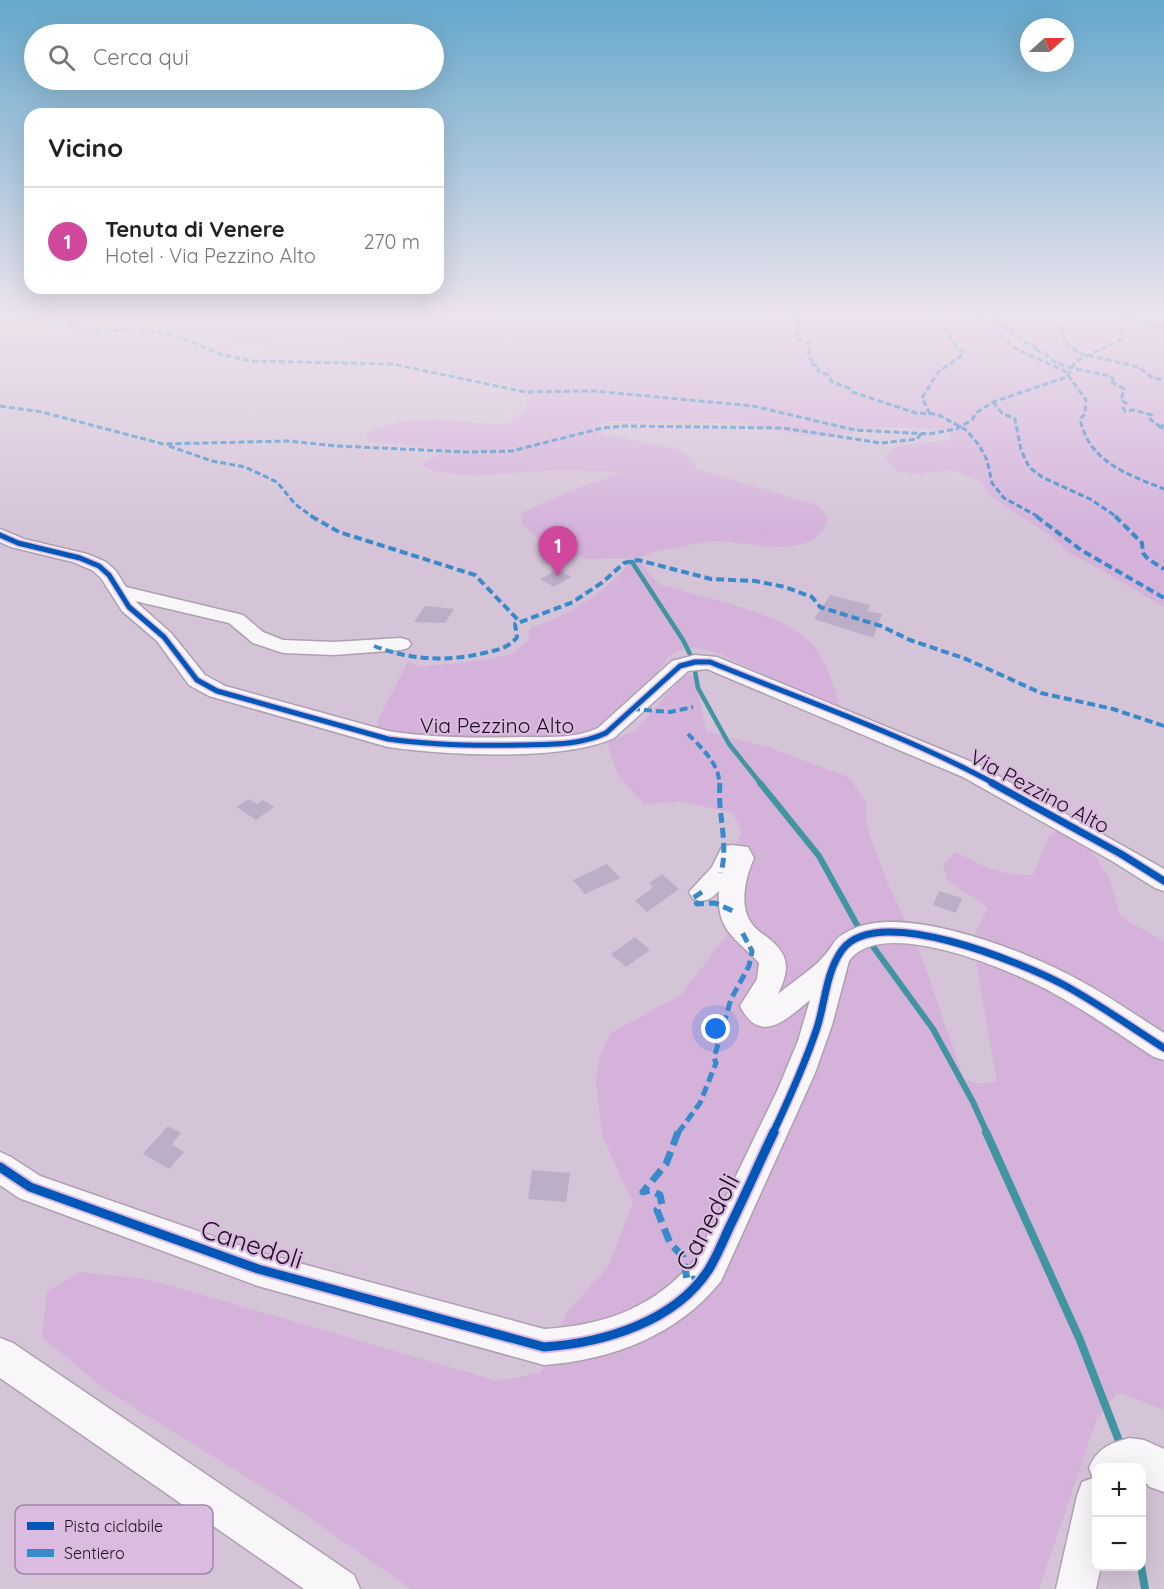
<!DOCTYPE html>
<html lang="it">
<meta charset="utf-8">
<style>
:root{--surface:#fff;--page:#f2f2f2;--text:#222;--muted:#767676;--line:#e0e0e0;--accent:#5c4e5e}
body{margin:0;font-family:Quicksand,sans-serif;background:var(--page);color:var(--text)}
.controls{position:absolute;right:18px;bottom:18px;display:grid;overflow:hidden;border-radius:12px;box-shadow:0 6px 24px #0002}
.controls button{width:54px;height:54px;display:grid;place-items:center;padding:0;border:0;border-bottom:2px solid var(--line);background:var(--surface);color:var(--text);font:30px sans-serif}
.compass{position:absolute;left:1020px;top:18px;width:54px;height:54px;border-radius:50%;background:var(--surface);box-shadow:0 6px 24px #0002;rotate:69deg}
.you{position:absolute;left:716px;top:1029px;width:21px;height:21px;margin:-15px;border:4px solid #fff;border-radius:50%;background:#1a73e8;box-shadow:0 0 0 9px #1a73e833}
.badge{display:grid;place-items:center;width:39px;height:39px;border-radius:50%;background:var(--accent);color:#fff;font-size:20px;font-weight:700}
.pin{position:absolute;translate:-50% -50px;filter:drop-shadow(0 2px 3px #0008)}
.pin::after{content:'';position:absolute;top:32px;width:21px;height:18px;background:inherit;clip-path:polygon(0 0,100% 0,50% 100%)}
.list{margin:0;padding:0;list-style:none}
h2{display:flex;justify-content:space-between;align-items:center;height:78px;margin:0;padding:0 24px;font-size:26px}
h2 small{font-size:20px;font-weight:400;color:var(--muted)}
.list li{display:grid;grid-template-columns:39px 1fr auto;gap:18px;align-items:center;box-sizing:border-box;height:108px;padding:0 24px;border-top:2px solid var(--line)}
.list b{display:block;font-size:22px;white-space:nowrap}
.list p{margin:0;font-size:20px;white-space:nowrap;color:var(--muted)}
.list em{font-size:20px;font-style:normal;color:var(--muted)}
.icon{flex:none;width:33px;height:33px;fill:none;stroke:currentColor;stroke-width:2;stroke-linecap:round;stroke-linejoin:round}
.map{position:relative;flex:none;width:1164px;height:1589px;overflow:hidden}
.search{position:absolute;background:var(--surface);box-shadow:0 6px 24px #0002;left:24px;top:24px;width:420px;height:66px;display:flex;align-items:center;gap:15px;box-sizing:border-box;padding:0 21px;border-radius:33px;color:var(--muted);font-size:22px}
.panel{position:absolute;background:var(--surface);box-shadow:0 6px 24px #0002;left:24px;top:108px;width:420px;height:186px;border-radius:18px}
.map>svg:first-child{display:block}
.green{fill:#d4b2da}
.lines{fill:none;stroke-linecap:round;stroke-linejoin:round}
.stream-far3{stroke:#4095a0;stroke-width:4}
.stream-far2{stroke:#4095a0;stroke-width:4.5}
.stream-far1{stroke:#4095a0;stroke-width:6}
.stream{stroke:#4095a0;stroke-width:8}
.building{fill:#bcaec7}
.minor-casing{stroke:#aea0b1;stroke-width:3}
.minor{fill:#f9f6f9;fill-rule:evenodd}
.quiet-far3{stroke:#388aca;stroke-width:3;stroke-dasharray:6 3;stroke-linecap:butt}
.quiet-far2{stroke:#388aca;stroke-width:4;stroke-dasharray:8 4;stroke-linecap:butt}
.quiet-far1{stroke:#388aca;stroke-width:5;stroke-dasharray:10 5;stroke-linecap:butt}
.quiet{stroke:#388aca;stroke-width:7;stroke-dasharray:14 7;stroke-linecap:butt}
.cycleway-far2-casing{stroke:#dbbbe0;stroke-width:8}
.cycleway-far1-casing{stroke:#dbbbe0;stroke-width:10}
.cycleway-casing{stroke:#dbbbe0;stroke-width:13}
.cycleway-far2{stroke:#0057b8;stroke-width:5}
.cycleway-far1{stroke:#0057b8;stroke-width:7}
.cycleway{stroke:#0057b8;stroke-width:9}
.labels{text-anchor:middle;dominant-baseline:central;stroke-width:4.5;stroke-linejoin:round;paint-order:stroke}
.street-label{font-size:21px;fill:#1b0f1d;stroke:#dbbbe0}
.near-street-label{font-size:26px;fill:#1b0f1d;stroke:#dbbbe0}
.key{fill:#dbbbe0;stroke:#a187a6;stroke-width:1.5}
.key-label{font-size:16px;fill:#1b0f1d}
</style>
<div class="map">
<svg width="1164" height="1589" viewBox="0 0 1164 1589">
<rect width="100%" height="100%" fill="#d5c3d8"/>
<g class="green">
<path d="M64 313H1125L1164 319V607L1104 571 1072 555 1050 535 991 497 981 482 954 470 915 474 900 472 890 465 885 457C895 439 930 445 950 439L951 434 947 429 877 427 829 437 796 435 741 423 610 421 589 428 598 433 675 448 687 455 697 469 816 505 828 516C820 566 742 538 708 542 684 545 658 550 635 558 647 565 650 577 661 585 702 597 788 613 814 647 828 664 833 686 840 706L805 694 721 654 694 647 680 650 669 656 646 689 607 724 574 736 539 739 434 741 379 729 377 722 408 662 421 666 464 663 512 654 528 641 530 628C571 615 607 592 634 558L586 559 545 545 522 524 523 512 581 487 622 472C601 472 579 470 557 470 523 471 448 483 421 465L441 454 437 448 368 441 366 434C396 415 438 419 472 422 484 423 497 426 509 422 517 420 522 414 527 408V398L513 385 397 361 343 359 344 341 234 346 163 326 90 324 65 318Z"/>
<path d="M688 674 695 677 706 731 770 748 848 777 866 801V824L886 880 918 947 964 1079 978 1084 997 1082 972 939 988 908 946 879 943 864 956 852C984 867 1000 876 1033 875L1049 836 1061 829 1085 843 1109 877 1120 916 1164 942V1410L1118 1392 1096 1421 1039 1589H411L293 1506 106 1390 42 1337 47 1292 79 1272 151 1280 497 1381 541 1373 567 1312 608 1267 633 1203 602 1135 596 1081 600 1056 611 1033 682 994 746 910 740 901 712 883 743 831 732 813 681 801 644 804 617 773 607 743 636 730 683 676Z"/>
</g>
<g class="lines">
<path class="stream-far3" d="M1110 313 1164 328"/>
<path class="stream-far2" d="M632 562 683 640 693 660 698 688 729 744 761 784"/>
<g class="stream-far1">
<path d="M760 783 819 856 861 932"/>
<path d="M869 941 933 1029 973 1102 987 1133"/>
</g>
<g class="stream">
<path d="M986 1132 1080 1340 1121 1446"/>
<path d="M1141 1566 1145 1589"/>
</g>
</g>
<g class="building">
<path d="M558 569 571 577 554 587 540 579Z"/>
<path d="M830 595 870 605 867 611 882 614 873 638 814 619Z"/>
<path d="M425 606 454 609 445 623 414 622Z"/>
<path d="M248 799 257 804 263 800 274 807 256 820 237 807Z"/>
<path d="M607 864 620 878 585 894 573 880Z"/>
<path d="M662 874 679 889 647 912 635 901 653 887 649 883Z"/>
<path d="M939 891 962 898 956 913 933 905Z"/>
<path d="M635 937 650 950 626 967 611 954Z"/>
<path d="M168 1126 181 1133 172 1144 184 1152 169 1169 143 1154Z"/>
<path d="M532 1170 570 1173 566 1202 528 1199Z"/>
</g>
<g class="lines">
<defs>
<g id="minor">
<path d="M0 529 24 539 87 554 106 562 116 571 126 587 243 615 263 632 283 640 334 642 401 638 408 640 411 644 408 648 401 650 334 655 283 653 253 643 229 623 135 601 171 633 205 675 225 686 388 731C432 738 477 738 521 737 547 737 574 739 598 728L672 661 695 655 717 657 979 765 1164 869V891L1155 888 1112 861 963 777 707 669 688 671 614 738C563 762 445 755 388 747L209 696 189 685 157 641 122 611 101 578 92 570 73 562 11 547 0 542Z"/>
<path d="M731 845 748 847 754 858C746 876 739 903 750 921 754 928 761 933 767 937 790 955 790 969 778 994 792 982 812 970 824 956 837 942 831 939 853 929 905 904 1026 951 1075 978 1106 994 1134 1014 1164 1033V1060L1154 1057C1120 1035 1088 1012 1053 993 1014 971 881 914 849 961L832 1025 815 1073 721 1281C678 1335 612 1360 544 1365L258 1286 19 1198 0 1185V1152L11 1157 40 1176 258 1252 544 1329C607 1325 656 1307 697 1257L778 1089 798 1041 810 1000C787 1019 760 1046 740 1006L757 979 759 963C736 937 716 932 719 891 710 900 705 903 693 899L689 892 712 867 722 847Z"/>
<path d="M0 1338 13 1343 354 1575 360 1589H304L0 1378Z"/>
<path d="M1130 1438 1144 1440 1164 1449V1492L1150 1487 1142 1479V1468H1096V1566H1101L1096 1589H1056L1077 1496 1082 1482 1093 1478 1089 1468C1097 1449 1109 1443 1130 1438Z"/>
</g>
</defs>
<use href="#minor" class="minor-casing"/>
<use href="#minor" class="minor"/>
<g class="quiet-far3">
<path d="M16 313 94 331 144 330 175 335 220 354 251 361 393 364 525 392 594 391 753 406 855 430 929 434 956 429 972 420 976 413 993 402 1067 377 1076 361 1122 339 1121 324 1114 315 1121 313"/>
<path d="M782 313 796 320 799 325 796 338 809 343V357L812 360 810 363 819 367 818 371 828 375 832 382 849 388 852 392 916 413 937 414 966 430 979 445 987 460 992 483 1004 498 1039 517"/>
<path d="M972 313 998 328 1003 338 1018 350 1065 371 1086 400 1085 414 1080 419C1089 462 1127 474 1164 489"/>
<path d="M990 313 1021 340 1036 348 1034 350 1045 353C1053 368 1094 372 1111 376L1113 380 1110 381 1124 389 1121 400 1126 403 1123 408 1125 411 1134 410 1152 415 1150 419 1163 429 1161 427 1164 424"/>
<path d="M1035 313 1052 320 1060 327 1065 341 1078 353 1138 367 1153 378 1164 380"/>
<path d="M993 402 1002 413 1015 419 1021 450 1029 467 1042 477 1090 499 1117 517"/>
<path d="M0 406 42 412 163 444 288 441 337 446 467 452 512 451 602 428 625 426 783 428 881 443 917 439 921 434"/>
<path d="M930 414 922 398 938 372 964 354 951 340 937 313"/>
<path d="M169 446 212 461 245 467 277 482 295 504 313 517"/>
</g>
<g class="quiet-far2">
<path d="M311 516 339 532 475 575 520 622"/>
<path d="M1036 516 1081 550 1164 598"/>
<path d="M1115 516 1142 543 1143 553 1148 559 1164 569"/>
<path d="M374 646C411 660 446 662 484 653 497 650 509 648 517 637L515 624 573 602 603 582 624 563 638 560 711 579 755 581 785 587 812 597 820 607 881 626 910 640 966 659 1041 693 1113 709 1164 726"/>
<path d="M632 709 670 712 693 707"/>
<path d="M688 734C700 746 721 766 719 784"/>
</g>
<g class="quiet-far1">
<path d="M720 783C717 813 729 842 721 873"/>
<path d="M702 892 693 898 697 904 715 903 733 911"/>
<path d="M678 1133 700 1103 716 1063 714 1058 731 999 749 966 751 957 752 951 742 932"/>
</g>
<path class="quiet" d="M678 1132 666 1164 643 1192 650 1190 660 1195 662 1205 657 1210 670 1243 683 1257 687 1279 690 1281 694 1279 698 1282"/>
<defs>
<path id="cycleway-far2" d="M0 535 18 543 80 558 99 566 109 575 129 607 164 637 197 680 217 691 388 739C431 745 475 746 519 745 549 744 578 746 606 733L680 666 695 662H710C803 700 907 736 995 784"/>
<g id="cycleway-far1">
<path d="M992 783 1121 854 1164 881"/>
<path d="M773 1133C789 1099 805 1064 817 1028 825 1003 826 972 842 950 877 902 1022 963 1064 985 1099 1004 1131 1027 1164 1048"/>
</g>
<path id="cycleway" d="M0 1167 30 1187 258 1269 544 1347C603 1343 675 1322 709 1269 717 1256 723 1241 729 1228 745 1196 759 1163 774 1132"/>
</defs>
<use href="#cycleway-far2" class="cycleway-far2-casing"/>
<use href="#cycleway-far1" class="cycleway-far1-casing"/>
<use href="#cycleway" class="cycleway-casing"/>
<use href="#cycleway-far2" class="cycleway-far2"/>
<use href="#cycleway-far1" class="cycleway-far1"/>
<use href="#cycleway" class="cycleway"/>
</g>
<linearGradient id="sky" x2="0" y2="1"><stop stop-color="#65a8cb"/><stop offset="0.59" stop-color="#ece4ed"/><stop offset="1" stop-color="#ece4ed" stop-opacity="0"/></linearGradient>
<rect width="1164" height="535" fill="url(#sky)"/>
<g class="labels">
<g class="street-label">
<text x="497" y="725">Via Pezzino Alto</text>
<text transform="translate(1040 791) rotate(28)">Via Pezzino Alto</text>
</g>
<g class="near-street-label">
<text transform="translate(707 1222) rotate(-62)">Canedoli</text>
<text transform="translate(252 1244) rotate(18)">Canedoli</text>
</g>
</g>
<rect x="15" y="1505" width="198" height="69" rx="9" class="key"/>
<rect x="27" y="1522" width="27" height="8" fill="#0057b8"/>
<rect x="27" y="1549" width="27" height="8" fill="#388aca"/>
<g class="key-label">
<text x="64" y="1532">Pista ciclabile</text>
<text x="64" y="1559">Sentiero</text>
</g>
</svg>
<div class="controls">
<button>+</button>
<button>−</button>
</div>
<svg class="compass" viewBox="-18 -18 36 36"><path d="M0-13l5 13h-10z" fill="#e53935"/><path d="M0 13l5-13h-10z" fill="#767676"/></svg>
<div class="you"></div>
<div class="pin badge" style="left:558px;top:576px;background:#d1479c">1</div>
<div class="search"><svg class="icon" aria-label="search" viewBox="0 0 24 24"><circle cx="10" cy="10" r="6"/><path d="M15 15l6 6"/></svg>Cerca qui</div>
<section class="panel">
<h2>Vicino<small></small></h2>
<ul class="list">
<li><span class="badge" style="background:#d1479c">1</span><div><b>Tenuta di Venere</b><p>Hotel · Via Pezzino Alto</p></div><em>270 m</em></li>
</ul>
</section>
</div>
